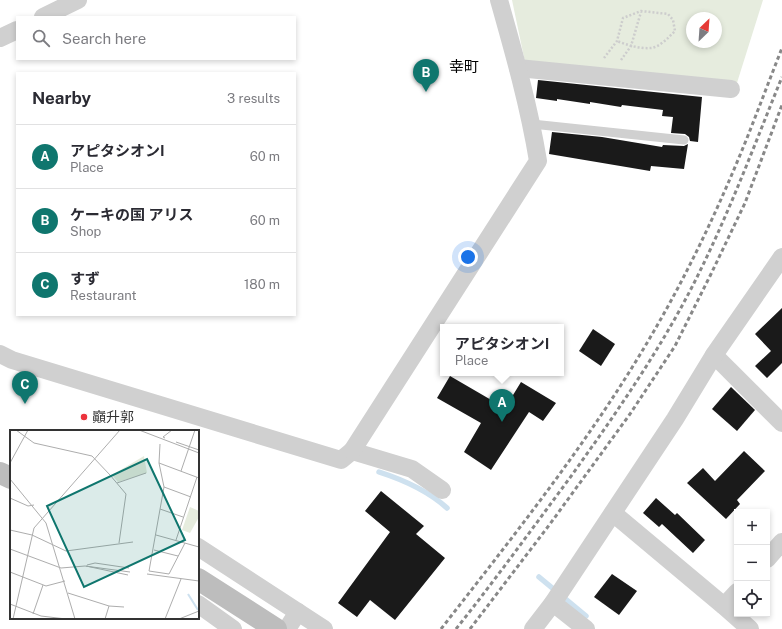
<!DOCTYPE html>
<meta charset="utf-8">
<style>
:root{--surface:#fff;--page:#f7f7f7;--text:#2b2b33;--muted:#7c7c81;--line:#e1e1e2;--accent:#0f766e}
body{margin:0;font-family:"Public Sans","Noto Sans JP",sans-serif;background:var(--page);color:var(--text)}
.controls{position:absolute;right:12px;bottom:12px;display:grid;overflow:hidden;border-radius:0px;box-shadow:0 2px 6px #0003}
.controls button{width:36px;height:36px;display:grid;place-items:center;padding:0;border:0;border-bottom:1px solid var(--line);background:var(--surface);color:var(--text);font:20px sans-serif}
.compass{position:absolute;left:686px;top:12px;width:36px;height:36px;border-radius:50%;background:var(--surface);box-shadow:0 2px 6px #0003;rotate:25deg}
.you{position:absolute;left:468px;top:257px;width:14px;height:14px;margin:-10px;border:3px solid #fff;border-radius:50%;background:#1a73e8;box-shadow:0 0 0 6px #1a73e833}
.badge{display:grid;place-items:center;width:26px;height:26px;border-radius:50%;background:var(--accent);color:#fff;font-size:13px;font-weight:700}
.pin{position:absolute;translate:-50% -33px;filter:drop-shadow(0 1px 2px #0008)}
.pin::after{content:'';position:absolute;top:21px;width:14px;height:12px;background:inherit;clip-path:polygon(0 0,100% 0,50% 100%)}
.popup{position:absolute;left:440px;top:324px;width:124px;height:52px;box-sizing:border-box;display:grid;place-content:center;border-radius:0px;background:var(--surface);filter:drop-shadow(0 1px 3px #0005);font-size:13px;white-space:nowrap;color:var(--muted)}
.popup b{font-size:15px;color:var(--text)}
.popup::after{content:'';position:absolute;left:50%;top:100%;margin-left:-8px;border:8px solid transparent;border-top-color:var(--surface)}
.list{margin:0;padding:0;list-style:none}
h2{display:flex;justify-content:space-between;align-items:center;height:52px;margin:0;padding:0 16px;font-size:17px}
h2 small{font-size:13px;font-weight:400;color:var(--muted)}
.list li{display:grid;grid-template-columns:26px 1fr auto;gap:12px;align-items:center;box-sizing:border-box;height:64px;padding:0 16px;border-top:1px solid var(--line)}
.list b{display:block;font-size:15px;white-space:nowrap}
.list p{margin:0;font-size:13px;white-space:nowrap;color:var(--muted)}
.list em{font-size:13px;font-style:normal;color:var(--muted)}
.icon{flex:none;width:22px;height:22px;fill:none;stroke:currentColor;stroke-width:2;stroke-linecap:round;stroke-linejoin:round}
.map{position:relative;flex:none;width:782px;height:629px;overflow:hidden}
.search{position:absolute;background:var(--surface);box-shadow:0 2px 6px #0003;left:16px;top:16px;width:280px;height:44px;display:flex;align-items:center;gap:10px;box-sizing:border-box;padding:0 14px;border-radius:0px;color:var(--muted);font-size:15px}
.panel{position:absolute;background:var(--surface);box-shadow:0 2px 6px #0003;left:16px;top:72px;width:280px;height:244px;border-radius:0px}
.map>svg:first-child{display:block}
.green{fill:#e6ecde;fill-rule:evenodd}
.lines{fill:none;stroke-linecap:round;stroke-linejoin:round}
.stream{stroke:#cee1ef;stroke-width:5.5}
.building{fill:#1a1a1a}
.path{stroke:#cdcdcd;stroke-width:2.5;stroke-dasharray:2 2;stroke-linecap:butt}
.lane{stroke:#d0d0d0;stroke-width:9}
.street{stroke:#d0d0d0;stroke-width:18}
.secondary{stroke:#bdbdbd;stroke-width:22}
.rail{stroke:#888;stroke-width:3;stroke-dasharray:4 3;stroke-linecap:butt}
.poi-dot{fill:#ec323c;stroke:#fff;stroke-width:1.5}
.labels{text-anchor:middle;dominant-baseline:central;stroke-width:4;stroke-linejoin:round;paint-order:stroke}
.poi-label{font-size:14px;fill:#333;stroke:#fff;text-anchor:start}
.neighbourhood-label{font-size:15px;fill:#000;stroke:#fff}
.inset-river{fill:none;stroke:#cee1ef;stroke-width:2}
.inset-road{fill:none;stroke:#adadad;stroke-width:1}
.view{fill:#0f766e;fill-opacity:0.15;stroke:#0f766e;stroke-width:2}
.inset-edge{fill:none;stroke:#333;stroke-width:2}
</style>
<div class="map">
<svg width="782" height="629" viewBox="0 0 782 629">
<rect width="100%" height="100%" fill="#fff"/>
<path class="green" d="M512 0H763L736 86 525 62ZM692 18H716V42H692Z"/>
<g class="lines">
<g class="stream">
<path d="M379 472C404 480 427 490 447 508"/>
<path d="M539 577 586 616"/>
</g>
</g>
<g class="building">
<path d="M538 80 702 97 698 142 690 141 689 137 685 134 671 133 673 117 662 116 663 110 622 105 621 107 590 102V104L557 99V101L536 98Z"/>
<path d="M552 132 602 137 662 147 663 145 684 146 688 144 684 169 651 166 650 171 549 154Z"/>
<path d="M782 308V363L767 378 755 366 771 351 755 334Z"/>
<path d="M593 329 615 344 601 366 579 351Z"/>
<path d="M450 376 505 408 521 382 556 403 543 421 529 412 491 470 464 452 481 423 437 398Z"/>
<path d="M731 387 755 410 737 431 712 409Z"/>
<path d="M744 451 765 471 737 500 740 504 726 519 687 483 703 468 715 481Z"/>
<path d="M381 491 424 526 416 534 445 558 395 620 370 600 357 617 338 603 390 532 365 511Z"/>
<path d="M656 498 675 515 677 513 705 540 693 553 662 524 659 527 643 513Z"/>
<path d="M612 574 637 591 619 615 594 597Z"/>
</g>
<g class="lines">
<g class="path">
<path d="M604 58 617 41 623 18 641 11 668 14 673 20 675 31C669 37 660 47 651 48 640 49 627 45 617 41"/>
<path d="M621 60 631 46 641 12"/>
</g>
<path class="lane" d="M532 124 684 140"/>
<g class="street">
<path d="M43 17 78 0"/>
<path d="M0 38 17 30"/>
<path d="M518 68 731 89"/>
<path d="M0 354 12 360 341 460 352 451 412 469 442 490"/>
<path d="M714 355 782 423"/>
<path d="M352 451 538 161C529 106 514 53 499 0"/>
<path d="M613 513 724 606 750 629"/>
<path d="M198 547 324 629"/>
<path d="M767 559 782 542"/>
<path d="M553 603 586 629"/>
<path d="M198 604 233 629"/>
<path d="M724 606 737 592"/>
<path d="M287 629 298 612"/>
<path d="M533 629 553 603 675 419 714 355 782 257"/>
</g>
<g class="secondary">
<path d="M0 473 11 478"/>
<path d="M198 579 276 629"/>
</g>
<g class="rail">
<path d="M441 629C518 530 596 433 658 324 693 263 723 198 749 133 760 105 771 76 782 48"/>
<path d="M456 629C495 580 532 529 569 479 617 412 664 345 700 271 731 208 756 141 782 77"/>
<path d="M470 629 550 524 630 414 675 346 711 274 745 203 782 105"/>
</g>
</g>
<circle class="poi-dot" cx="84" cy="417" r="4"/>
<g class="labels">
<g class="poi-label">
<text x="92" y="417">巓升郭</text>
</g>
<g class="neighbourhood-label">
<text x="464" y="66">幸町</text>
</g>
</g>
<g transform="translate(10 430)">
<rect width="189" height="189" fill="#fff"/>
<path d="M134 26 137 43 108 52 102 45ZM180 77 189 81V87L180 103 172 100Z" fill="#e6ecde"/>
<path class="inset-river" d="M178 164 188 180"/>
<path class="inset-road" d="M6 0 24 13 82 26 100 45 116 64 109 113M129 0 189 23M155 8 153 7 162 0M166 12 189 20M0 33 18 0M149 33 150 14M171 41 185 0M0 49 36 93 65 189M107 53 136 43M154 57 181 67M0 68 18 76 24 75M150 79 173 87M0 100 22 105 56 121 123 112M146 105 189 117M166 110 187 47M175 113 159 144 139 141 154 57 149 33 189 48M0 119 51 138 75 136 120 142M144 120 168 126M77 135 85 133 119 138M76 136 118 145M0 142 36 156 55 151M137 144 189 151M58 163 99 176 114 177M0 174 31 186 56 189M23 184 33 155M3 189 24 98 110 0M95 189 99 176M155 189 171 149M169 189 189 181"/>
<path class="view" d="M137 29 175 110 74 157 37 76Z"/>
<rect width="189" height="189" class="inset-edge"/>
</g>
</svg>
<div class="controls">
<button>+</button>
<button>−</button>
<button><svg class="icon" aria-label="locate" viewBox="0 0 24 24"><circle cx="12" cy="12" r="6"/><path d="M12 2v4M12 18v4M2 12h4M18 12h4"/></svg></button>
</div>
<svg class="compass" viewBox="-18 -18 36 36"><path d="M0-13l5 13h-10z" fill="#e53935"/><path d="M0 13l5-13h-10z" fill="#7c7c81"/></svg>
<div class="you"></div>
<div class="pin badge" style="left:502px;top:422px">A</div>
<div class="popup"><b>アピタシオンI</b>Place</div>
<div class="pin badge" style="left:426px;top:92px">B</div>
<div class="pin badge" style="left:25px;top:404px">C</div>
<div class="search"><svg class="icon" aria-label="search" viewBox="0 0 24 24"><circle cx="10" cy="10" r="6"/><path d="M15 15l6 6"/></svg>Search here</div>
<section class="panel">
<h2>Nearby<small>3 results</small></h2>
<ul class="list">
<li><span class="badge">A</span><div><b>アピタシオンI</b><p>Place</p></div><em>60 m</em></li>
<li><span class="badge">B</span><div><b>ケーキの国 アリス</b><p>Shop</p></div><em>60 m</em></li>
<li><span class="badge">C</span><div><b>すず</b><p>Restaurant</p></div><em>180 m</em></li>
</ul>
</section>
</div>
